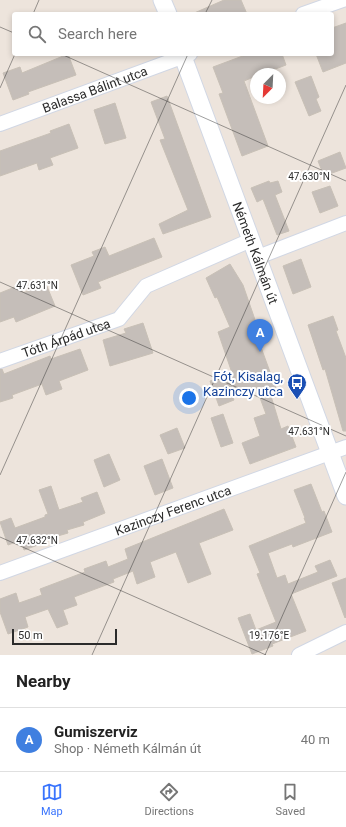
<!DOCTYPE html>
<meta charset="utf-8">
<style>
:root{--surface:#fff;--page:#f6f6f6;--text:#222;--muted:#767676;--line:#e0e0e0;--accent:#3974fd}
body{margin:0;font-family:Roboto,sans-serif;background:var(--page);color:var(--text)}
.compass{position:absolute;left:250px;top:68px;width:36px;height:36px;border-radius:50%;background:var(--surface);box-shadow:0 2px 6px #0003;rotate:204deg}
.scale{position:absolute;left:12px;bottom:10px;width:105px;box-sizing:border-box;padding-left:4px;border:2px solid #2b2b2b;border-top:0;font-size:11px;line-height:14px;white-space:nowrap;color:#2b2b2b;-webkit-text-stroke:3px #fff;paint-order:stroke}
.you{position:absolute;left:189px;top:398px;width:14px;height:14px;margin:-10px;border:3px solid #fff;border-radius:50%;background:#1a73e8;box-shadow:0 0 0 6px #1a73e833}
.badge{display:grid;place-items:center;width:26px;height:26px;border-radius:50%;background:var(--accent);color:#fff;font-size:13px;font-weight:700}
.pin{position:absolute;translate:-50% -33px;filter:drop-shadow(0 1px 2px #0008)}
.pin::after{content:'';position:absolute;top:21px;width:14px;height:12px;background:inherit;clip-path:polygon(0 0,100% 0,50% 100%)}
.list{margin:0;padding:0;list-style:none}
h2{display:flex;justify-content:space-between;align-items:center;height:52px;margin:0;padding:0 16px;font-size:17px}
h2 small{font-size:13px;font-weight:400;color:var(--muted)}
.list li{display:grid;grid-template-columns:26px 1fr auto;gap:12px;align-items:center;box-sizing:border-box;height:64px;padding:0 16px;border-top:1px solid var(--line)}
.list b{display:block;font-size:15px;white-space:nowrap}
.list p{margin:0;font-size:13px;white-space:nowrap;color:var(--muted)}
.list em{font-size:13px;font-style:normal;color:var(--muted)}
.icon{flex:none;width:22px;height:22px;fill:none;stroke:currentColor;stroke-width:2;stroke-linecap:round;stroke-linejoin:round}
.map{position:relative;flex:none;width:346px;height:655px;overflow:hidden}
.search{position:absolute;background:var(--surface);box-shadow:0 2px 6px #0003;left:12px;right:12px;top:12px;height:44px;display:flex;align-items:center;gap:10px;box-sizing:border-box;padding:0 14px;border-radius:4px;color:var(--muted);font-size:15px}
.sheet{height:116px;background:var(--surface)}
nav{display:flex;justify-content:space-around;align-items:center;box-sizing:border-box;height:56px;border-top:1px solid var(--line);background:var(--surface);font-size:11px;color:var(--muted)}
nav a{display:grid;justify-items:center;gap:2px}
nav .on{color:var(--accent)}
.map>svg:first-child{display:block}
.building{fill:#c5beb9;stroke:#c8c0b6}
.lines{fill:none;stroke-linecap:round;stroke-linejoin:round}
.minor-casing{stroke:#d1d7e4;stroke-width:16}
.tertiary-casing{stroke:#d1d7e4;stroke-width:19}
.minor{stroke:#fff;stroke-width:14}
.tertiary{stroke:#fff;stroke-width:17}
.ticks{fill:none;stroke:#2b2b2b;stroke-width:1;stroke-opacity:0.45}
.labels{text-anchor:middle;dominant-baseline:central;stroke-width:4;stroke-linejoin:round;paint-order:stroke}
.street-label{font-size:13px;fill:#2b2b2b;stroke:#fff}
.transit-label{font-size:13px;fill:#164399;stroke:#fff;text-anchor:end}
.ticks-label{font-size:10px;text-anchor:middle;fill:#2b2b2b;stroke:#fff;stroke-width:4;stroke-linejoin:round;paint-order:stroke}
</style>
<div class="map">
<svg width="346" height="655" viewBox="0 0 346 655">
<rect width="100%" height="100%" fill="#ede4dc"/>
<g class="building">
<path d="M224 0H241L247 14H192Z"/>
<path d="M346 23V63L323 72 316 54H332V28Z"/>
<path d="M68 54 76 75 28 92 29 94 13 100 3 73 20 67 22 73Z"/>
<path d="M248 54H282L286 65 262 74H256V76L244 81 268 146 242 156 219 94 223 93 213 67Z"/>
<path d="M311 76 319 97 316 99 321 111 309 116 295 82Z"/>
<path d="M167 96 211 217 163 234 159 224 188 210 160 140 165 139 151 102Z"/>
<path d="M115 103 126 138 105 144 94 110Z"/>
<path d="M69 124 78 148 50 158 53 165 39 170 37 163 0 176V151L51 133 50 131Z"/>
<path d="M340 152 346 168 324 176 318 161Z"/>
<path d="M269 181 270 183 278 181 282 192 275 195 289 231 277 235 263 199 257 202 251 188Z"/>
<path d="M330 186 338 206 320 213 312 192Z"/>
<path d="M154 238 162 257 98 282 101 288 83 295 71 265 94 256 92 252 105 247 109 256Z"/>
<path d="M301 259 311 287 293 294 283 266Z"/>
<path d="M230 264 243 285 261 337 258 339 278 394 271 396 281 429 288 426 296 447 250 464 242 443 260 436 254 418 266 414 256 387 232 396 234 400 219 406 210 381 232 373 218 332 230 327 217 297 215 298 206 278Z"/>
<path d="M46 284 55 306 16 322 14 317 0 322V293L20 285 23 293Z"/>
<path d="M333 316 338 330 336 331 346 358V431H343L325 369 323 370 308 325Z"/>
<path d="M143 323 153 353 110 366 103 340 126 333 124 329Z"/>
<path d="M80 349 88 370 59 381 62 389 46 395 42 384 12 395 13 398 0 402V369H2L4 374 50 356 51 359Z"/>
<path d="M223 414 233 443 221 447 211 418Z"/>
<path d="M177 428 185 448 168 454 160 435Z"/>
<path d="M109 454 120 480 104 487 94 460Z"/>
<path d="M162 459 173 488 155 495 144 466Z"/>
<path d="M311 484 322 512 324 511 332 532 293 547 292 544 268 553 277 578 285 575 288 584 318 572 315 566 330 560 337 576 291 594 306 631 272 644 273 646 252 654 238 618 250 614 256 630 276 622 257 574 260 573 249 546 306 523 304 518H305L294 490Z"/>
<path d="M51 486 59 510 83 502 81 498 97 492 105 513 83 522 84 525 67 530 68 533 37 542 38 545 24 550 21 540 8 545 0 522 11 518 15 528 45 517V515L48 514 39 490Z"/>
<path d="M224 509 233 530 199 543 211 574 188 583 176 552 150 562 155 577 137 584 133 571 113 579 114 582 74 597 77 605 63 610 68 624 57 628 48 609 25 617 28 627 8 634 0 612V599L16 593 19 603 42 595 40 589 85 572 84 569 106 561 108 567 128 559 125 549Z"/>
<path d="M346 578V617L345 618 332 583Z"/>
</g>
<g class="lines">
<defs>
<g id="minor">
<path d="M303 14 343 0"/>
<path id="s1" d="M0 124 190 54"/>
<path d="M258 257 346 223"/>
<path id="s2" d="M0 361 119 319 146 286 251 240"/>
<path id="s3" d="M0 573 346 447"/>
<path d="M299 655 346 632"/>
</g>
<g id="tertiary">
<path d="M162 0 168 14"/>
<path id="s4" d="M182 54 346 496"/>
</g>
</defs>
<use href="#minor" class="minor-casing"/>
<use href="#tertiary" class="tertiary-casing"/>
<use href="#minor" class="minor"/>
<use href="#tertiary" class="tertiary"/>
</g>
<path class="ticks" d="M33 14 39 0M205 14 212 0M0 27 14 33M61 54 346 181M0 88 15 54M0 282 346 436M0 475 188 54M0 537 266 655M92 655 346 85M265 655 346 472"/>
<defs>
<symbol id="bus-pin" viewBox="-11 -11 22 30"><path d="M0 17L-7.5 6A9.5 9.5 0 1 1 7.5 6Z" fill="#1a4fb4" stroke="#fff"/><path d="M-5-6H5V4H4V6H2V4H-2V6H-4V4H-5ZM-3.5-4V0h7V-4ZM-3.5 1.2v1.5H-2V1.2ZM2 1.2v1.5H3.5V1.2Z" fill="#fff"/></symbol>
</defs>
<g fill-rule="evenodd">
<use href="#bus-pin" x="286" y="372" width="22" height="30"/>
</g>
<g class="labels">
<g class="street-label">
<text stroke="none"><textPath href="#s1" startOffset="101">Balassa Bálint utca</textPath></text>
<text stroke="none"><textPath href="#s4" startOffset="212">Németh Kálmán út</textPath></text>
<text stroke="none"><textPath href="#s2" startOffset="70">Tóth Árpád utca</textPath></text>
<text stroke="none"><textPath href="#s3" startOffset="184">Kazinczy Ferenc utca</textPath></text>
</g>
<g class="transit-label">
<text x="283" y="376">Fót, Kisalag,<tspan x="283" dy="15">Kazinczy utca</tspan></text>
</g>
</g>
<g class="ticks-label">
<text x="309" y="180">47.630°N</text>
<text x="37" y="289">47.631°N</text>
<text x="309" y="435">47.631°N</text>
<text x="37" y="544">47.632°N</text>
<text x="269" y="639">19.176°E</text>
</g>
</svg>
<svg class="compass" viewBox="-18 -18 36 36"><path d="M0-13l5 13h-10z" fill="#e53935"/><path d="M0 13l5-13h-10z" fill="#767676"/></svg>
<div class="scale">50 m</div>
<div class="you"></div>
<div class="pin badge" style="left:260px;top:352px;background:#3f7fe0">A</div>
<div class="search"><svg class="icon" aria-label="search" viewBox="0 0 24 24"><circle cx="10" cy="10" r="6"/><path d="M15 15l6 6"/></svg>Search here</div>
</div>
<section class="sheet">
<h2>Nearby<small></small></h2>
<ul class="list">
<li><span class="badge" style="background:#3f7fe0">A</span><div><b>Gumiszerviz</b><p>Shop · Németh Kálmán út</p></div><em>40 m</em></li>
</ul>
</section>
<nav>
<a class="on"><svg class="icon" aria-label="map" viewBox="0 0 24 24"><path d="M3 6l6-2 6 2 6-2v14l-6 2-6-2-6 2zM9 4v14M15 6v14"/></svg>Map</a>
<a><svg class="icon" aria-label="directions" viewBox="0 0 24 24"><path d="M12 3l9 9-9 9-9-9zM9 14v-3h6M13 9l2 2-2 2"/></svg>Directions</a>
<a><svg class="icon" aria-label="saved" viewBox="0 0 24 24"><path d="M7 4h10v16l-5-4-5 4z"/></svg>Saved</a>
</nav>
